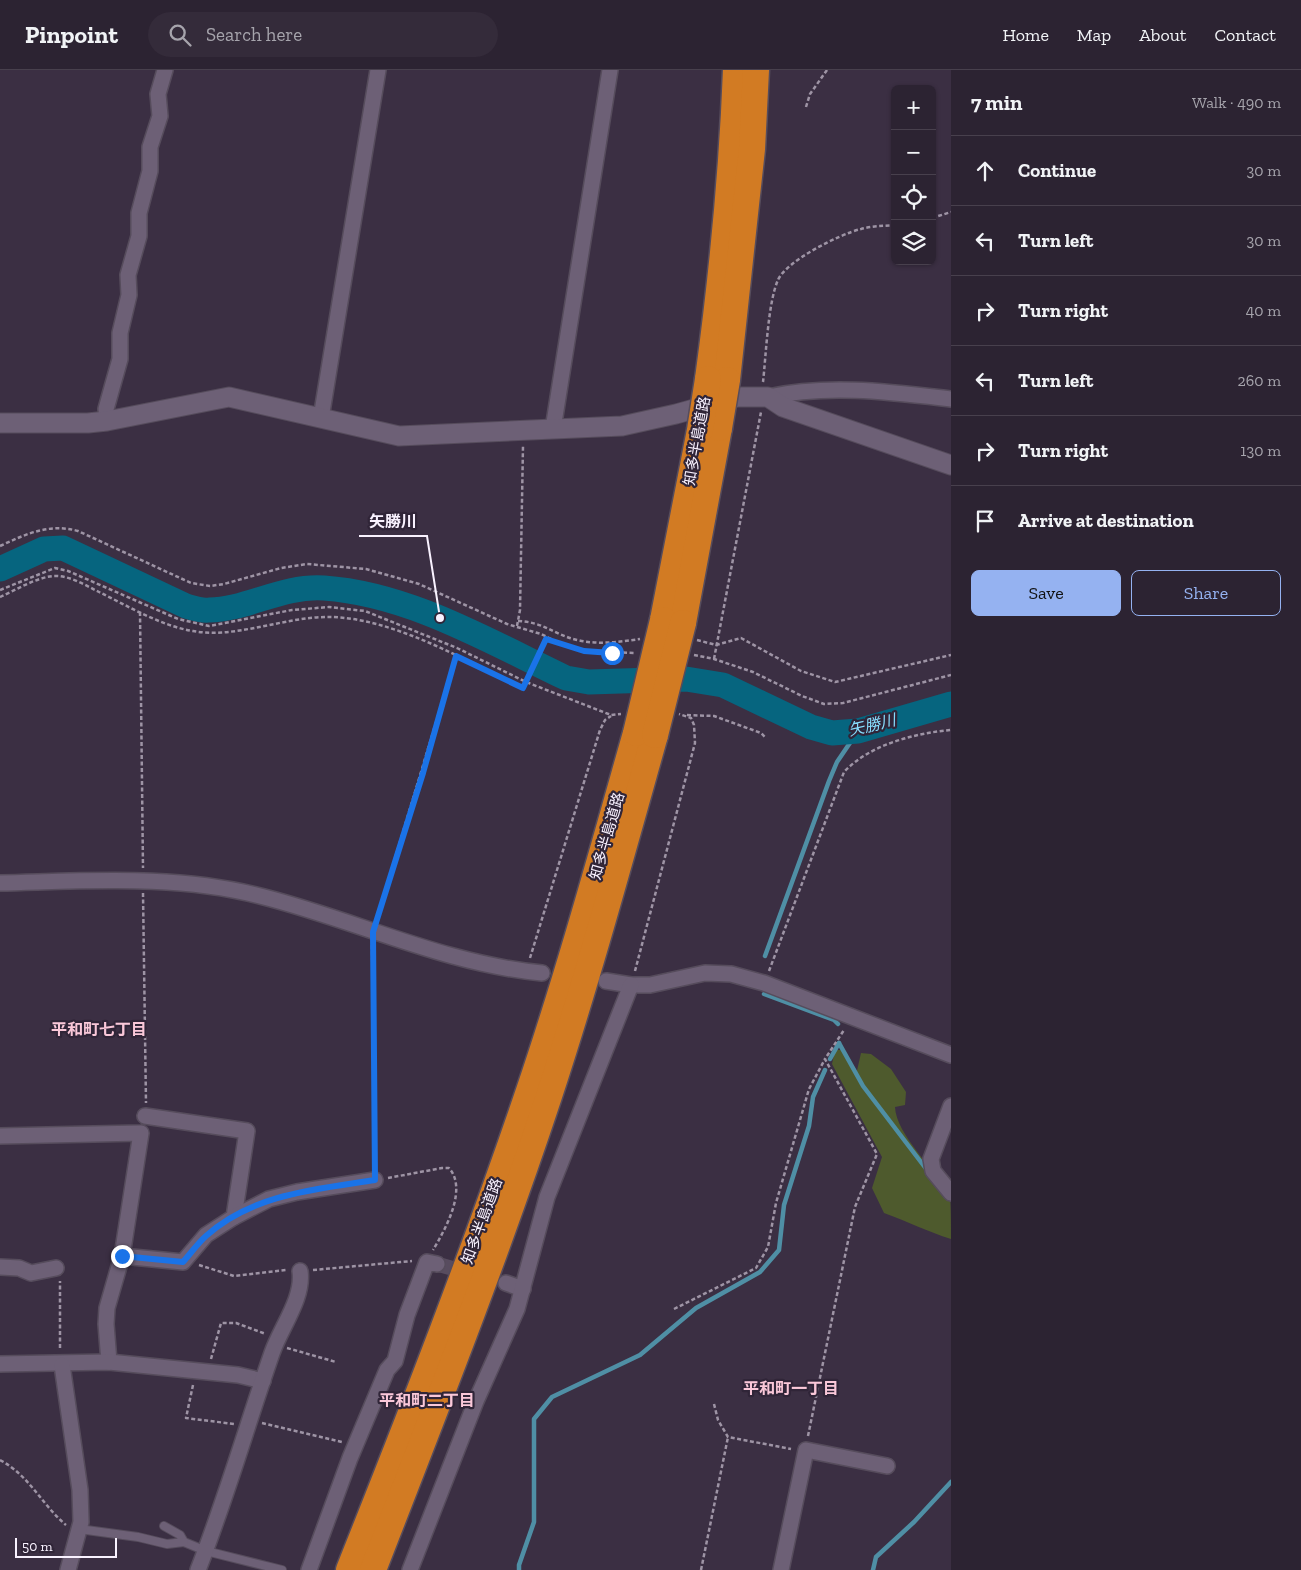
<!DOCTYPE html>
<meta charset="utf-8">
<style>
:root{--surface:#2c2332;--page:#342b3a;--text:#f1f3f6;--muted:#a6a4ac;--line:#48404d;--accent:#95b2f1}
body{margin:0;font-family:"Zilla Slab","Noto Sans JP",serif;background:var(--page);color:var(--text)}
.controls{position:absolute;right:15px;top:15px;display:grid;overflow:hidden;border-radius:8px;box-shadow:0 1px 4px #0004}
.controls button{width:45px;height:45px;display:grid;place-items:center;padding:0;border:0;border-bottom:1px solid var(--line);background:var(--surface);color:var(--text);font:25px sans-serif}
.scale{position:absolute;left:15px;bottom:12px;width:102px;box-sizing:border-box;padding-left:5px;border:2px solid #f9f2ff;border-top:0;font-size:14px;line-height:18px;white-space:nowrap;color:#f9f2ff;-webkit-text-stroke:4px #302538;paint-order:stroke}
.stop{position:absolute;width:15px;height:15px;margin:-11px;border:4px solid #1a73e8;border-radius:50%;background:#fff}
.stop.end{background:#1a73e8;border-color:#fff;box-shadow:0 1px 5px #0008}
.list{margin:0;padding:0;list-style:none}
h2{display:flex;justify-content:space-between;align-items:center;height:65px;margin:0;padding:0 20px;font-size:21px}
h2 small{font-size:16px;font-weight:400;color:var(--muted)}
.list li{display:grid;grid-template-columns:32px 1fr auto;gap:15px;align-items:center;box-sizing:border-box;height:70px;padding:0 20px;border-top:1px solid var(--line)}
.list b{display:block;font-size:19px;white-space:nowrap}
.list em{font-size:16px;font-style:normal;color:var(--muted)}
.actions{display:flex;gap:10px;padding:15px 20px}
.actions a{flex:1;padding:11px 0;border:1px solid var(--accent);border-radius:8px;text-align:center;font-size:18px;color:var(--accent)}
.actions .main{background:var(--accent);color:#111}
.icon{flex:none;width:28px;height:28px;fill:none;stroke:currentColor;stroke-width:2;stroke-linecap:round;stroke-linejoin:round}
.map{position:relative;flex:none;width:951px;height:1500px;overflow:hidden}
header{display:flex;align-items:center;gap:30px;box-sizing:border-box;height:70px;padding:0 25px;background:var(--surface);border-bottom:1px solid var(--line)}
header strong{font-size:24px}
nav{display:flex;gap:28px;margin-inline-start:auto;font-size:18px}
.search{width:350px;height:45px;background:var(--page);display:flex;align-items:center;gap:12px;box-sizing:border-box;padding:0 18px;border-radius:28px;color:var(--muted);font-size:19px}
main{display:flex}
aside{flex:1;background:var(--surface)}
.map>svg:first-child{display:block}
.green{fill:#4e5a2d}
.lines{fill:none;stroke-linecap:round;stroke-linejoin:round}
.stream{stroke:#4f8fa5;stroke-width:4.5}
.river{stroke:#06657f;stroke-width:25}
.minor-tunnel{stroke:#584c5f;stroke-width:15;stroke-dasharray:15 8;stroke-linecap:butt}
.service-casing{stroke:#564c5c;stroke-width:10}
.minor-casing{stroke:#564c5c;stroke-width:18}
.tertiary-casing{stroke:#564c5c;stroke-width:21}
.motorway-casing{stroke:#564c5c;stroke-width:29}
.path{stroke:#9e94a5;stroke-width:2.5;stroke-dasharray:4 2.5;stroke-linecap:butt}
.service{stroke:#6d6076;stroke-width:8}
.minor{stroke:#6d6076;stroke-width:15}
.tertiary{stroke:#6d6076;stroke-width:19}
.motorway{stroke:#d27b23;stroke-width:26}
.motorway-bridge-casing{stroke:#564c5c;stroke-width:29;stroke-linecap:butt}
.path-bridge{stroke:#9e94a5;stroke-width:2.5;stroke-dasharray:4 2.5;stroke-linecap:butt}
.motorway-bridge{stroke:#d27b23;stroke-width:26}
.route{stroke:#1a73e8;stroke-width:6}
.labels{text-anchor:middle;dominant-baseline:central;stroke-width:4.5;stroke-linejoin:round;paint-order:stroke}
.street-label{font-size:15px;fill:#f9f2ff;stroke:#302538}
.water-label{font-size:16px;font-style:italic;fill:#87dcfc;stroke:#302538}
.neighbourhood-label{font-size:16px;font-weight:bold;fill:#fac8d9;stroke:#302538}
.leader{fill:none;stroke:#f9f2ff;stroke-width:2}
.callout-dot{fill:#f9f2ff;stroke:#302538;stroke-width:2}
.callout-label{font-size:16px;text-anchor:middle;font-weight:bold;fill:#f9f2ff;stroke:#302538;stroke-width:4.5;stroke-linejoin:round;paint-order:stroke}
</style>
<header>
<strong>Pinpoint</strong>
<div class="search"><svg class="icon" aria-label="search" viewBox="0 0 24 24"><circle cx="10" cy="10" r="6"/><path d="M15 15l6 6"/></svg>Search here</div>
<nav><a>Home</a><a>Map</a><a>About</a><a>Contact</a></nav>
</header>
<main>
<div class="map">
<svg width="951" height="1500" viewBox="0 0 951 1500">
<rect width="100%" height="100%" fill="#3b2f43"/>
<path class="green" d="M835 980H841L856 1005 861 983 871 984 891 999 906 1022 905 1035 895 1037C896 1065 937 1101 950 1127 951 1137 951 1158 951 1169 928 1162 907 1151 884 1143L872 1118 882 1087 832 994Z"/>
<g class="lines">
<g class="stream">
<path d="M765 886 829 711 837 692 858 661"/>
<path d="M764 924 834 950 838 954"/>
<path d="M839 973 863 1016 927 1100"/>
<path d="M830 989 839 973"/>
<path d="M519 1500V1495L534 1452V1349L552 1327 640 1285 696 1238 760 1202 779 1180 784 1135 809 1056 813 1027 825 1000"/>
<path d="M873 1500 876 1487 914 1452 951 1412"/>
</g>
<path class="river" d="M0 499 44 479 63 478 186 536C193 538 202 541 209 540 246 540 282 515 324 518 410 524 490 572 566 608L589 612 686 609 723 615 811 657 832 663 858 661 951 634"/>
<path class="minor-tunnel" d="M437 1194 472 1204"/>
<defs>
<g id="service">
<path d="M164 1456 180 1465 184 1472 206 1481 282 1500"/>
<path d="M79 1459 138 1467 167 1474 184 1472"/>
</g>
<g id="minor">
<path d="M768 327C829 314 890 322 951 329"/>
<path d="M321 348 378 0"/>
<path d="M107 351 106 339 120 289V263L129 225 128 205 139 166V143L150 101V77L160 46 158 24 165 0"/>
<path d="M553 359 610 0"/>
<path d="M0 813C88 811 179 804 264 827 358 851 445 894 542 903"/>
<path d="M606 911 631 915H650L705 903 731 904 764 913 951 985"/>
<path d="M951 1036 931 1089 933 1101 951 1123"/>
<path d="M0 1066 141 1063 122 1186 183 1192 206 1165 234 1147 247 1061 145 1046"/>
<path d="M234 1147 269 1129 297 1122 375 1110"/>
<path d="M0 1197 19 1198 31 1203 56 1198"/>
<path d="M506 1213 523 1219"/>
<path d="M109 1292 106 1254 107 1238 122 1186"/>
<path d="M0 1294 109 1292 238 1305 263 1311"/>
<path d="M62 1295 80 1420 81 1452 68 1500"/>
<path d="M198 1500C226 1429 247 1355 272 1283 281 1257 304 1228 300 1201"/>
<path d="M309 1500 350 1388 387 1300 395 1291 407 1245 427 1192 437 1194"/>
<path d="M410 1500 476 1331 517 1239 547 1127 631 915"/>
<path d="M781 1500 806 1380 887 1396"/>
</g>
<path id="tertiary" d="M0 353H88L107 351 229 327 399 366 622 356 676 344 737 327H768L783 337 951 395"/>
<g id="motorway">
<path d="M708 309C722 206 732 104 736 0"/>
<path d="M727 310 752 79 756 0"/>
<path d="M663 550 700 360"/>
<path d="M683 553 719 358"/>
<path d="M349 1500C412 1342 474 1183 529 1021 569 903 602 783 636 663"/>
<path d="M373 1500C434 1343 496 1186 549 1026 588 907 621 786 655 665"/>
</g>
</defs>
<use href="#service" class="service-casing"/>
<use href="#minor" class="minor-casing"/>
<use href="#tertiary" class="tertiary-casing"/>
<use href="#motorway" class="motorway-casing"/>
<g class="path">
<path d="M806 37 810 24 827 0"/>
<path d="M932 148 951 142"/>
<path d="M763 312C766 286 768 232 778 210 786 191 840 164 861 159 872 156 883 156 895 155"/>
<path d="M0 476C26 464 49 453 78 461L191 513 210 516 224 514 281 498 307 494 366 499 419 514 507 554 541 564 559 573 584 581 636 583"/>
<path d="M0 520 55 498 68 501 178 549 209 556 292 540 329 537 365 541 457 578 526 612 611 645 621 644"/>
<path d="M0 527C16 520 35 508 53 506 69 505 85 515 99 522 128 536 161 556 193 561 235 569 283 547 328 547 392 547 466 591 523 618"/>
<path d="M140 542 143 798"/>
<path d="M518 551C544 552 555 565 577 570 598 575 619 572 640 569"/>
<path d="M517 556 520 540 523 376"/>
<path d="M697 570 716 575 741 568 801 601 835 612 951 585"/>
<path d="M694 585 714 589 753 602 802 626 824 634 843 633 951 605"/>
<path d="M714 589 761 342"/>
<path d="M687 645 714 646 761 663 766 668"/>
<path d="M143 823 146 1033"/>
<path d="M377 848 456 586"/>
<path d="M372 875 375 1097"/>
<path d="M530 888 600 660 605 650 611 646"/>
<path d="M635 901 695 673 694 655 691 648 679 644"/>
<path d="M769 901 844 702C869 675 915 663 951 660"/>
<path d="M388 1108 442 1098H449C468 1119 445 1160 433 1180"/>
<path d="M199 1195 234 1206 286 1200"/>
<path d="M313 1200 412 1191"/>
<path d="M674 1239 756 1198 768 1177 776 1133 809 1019 825 989"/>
<path d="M60 1278V1211"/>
<path d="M287 1278 336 1292"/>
<path d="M211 1289 221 1253H236L266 1264"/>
<path d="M193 1315 186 1348 234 1354"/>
<path d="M714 1334 718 1350 728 1367 791 1379"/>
<path d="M262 1353 342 1372"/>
<path d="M808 1366 855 1137 877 1084 825 989 844 960"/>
<path d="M0 1390C31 1407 41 1434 66 1455"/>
<path d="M701 1500 728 1367"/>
</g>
<use href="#service" class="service"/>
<use href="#minor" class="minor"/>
<use href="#tertiary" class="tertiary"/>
<use href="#motorway" class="motorway"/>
<defs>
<g id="motorway-bridge">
<path d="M719 358 727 310"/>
<path d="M700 360 708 309"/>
<path d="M636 663 663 550"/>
<path d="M655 665 683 553"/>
</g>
</defs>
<use href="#motorway-bridge" class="motorway-bridge-casing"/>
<path class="path-bridge" d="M523 618 546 569"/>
<use href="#motorway-bridge" class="motorway-bridge"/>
</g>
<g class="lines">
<path class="route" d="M122 1186 183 1192C191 1183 198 1173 206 1166 252 1124 317 1119 375 1110L373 862 423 703 456 586 523 618 546 569 584 581 612 583"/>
</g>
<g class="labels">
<g class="street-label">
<text transform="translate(697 371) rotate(-80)">知多半島道路</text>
<text transform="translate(607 766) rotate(-74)">知多半島道路</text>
<text transform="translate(482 1151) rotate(-70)">知多半島道路</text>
</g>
<g class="water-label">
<text transform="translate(872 655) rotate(-13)">矢勝川</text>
</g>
<g class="neighbourhood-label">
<text x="99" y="959">平和町七丁目</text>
<text x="791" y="1318">平和町一丁目</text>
<text x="427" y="1330">平和町二丁目</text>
</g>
</g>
<path class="leader" d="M440 548L427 466H359"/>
<circle class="callout-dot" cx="440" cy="548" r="5"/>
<g class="callout-label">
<text x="393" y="457">矢勝川</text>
</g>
</svg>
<div class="controls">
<button>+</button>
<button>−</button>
<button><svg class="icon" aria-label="locate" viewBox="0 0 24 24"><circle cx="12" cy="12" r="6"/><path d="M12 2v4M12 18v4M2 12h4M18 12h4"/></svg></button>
<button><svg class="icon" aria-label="layers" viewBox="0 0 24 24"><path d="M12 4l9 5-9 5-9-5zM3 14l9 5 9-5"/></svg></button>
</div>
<div class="scale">50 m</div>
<div class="stop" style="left:612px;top:583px"></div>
<div class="stop end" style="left:122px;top:1186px"></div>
</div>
<aside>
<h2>7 min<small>Walk · 490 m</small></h2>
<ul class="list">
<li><svg class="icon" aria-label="ahead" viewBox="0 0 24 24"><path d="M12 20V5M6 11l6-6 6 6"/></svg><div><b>Continue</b></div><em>30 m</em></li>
<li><svg class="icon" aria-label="left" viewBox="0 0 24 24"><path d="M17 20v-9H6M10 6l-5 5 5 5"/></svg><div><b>Turn left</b></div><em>30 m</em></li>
<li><svg class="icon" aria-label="right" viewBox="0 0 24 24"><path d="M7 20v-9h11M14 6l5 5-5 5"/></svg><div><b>Turn right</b></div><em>40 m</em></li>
<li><svg class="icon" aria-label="left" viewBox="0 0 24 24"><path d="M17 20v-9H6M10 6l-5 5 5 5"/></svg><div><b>Turn left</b></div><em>260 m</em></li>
<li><svg class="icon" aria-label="right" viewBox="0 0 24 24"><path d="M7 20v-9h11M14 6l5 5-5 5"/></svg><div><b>Turn right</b></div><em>130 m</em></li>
<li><svg class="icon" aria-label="arrive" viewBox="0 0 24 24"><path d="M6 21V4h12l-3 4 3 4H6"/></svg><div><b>Arrive at destination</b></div></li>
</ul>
<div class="actions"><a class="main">Save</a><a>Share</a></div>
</aside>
</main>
